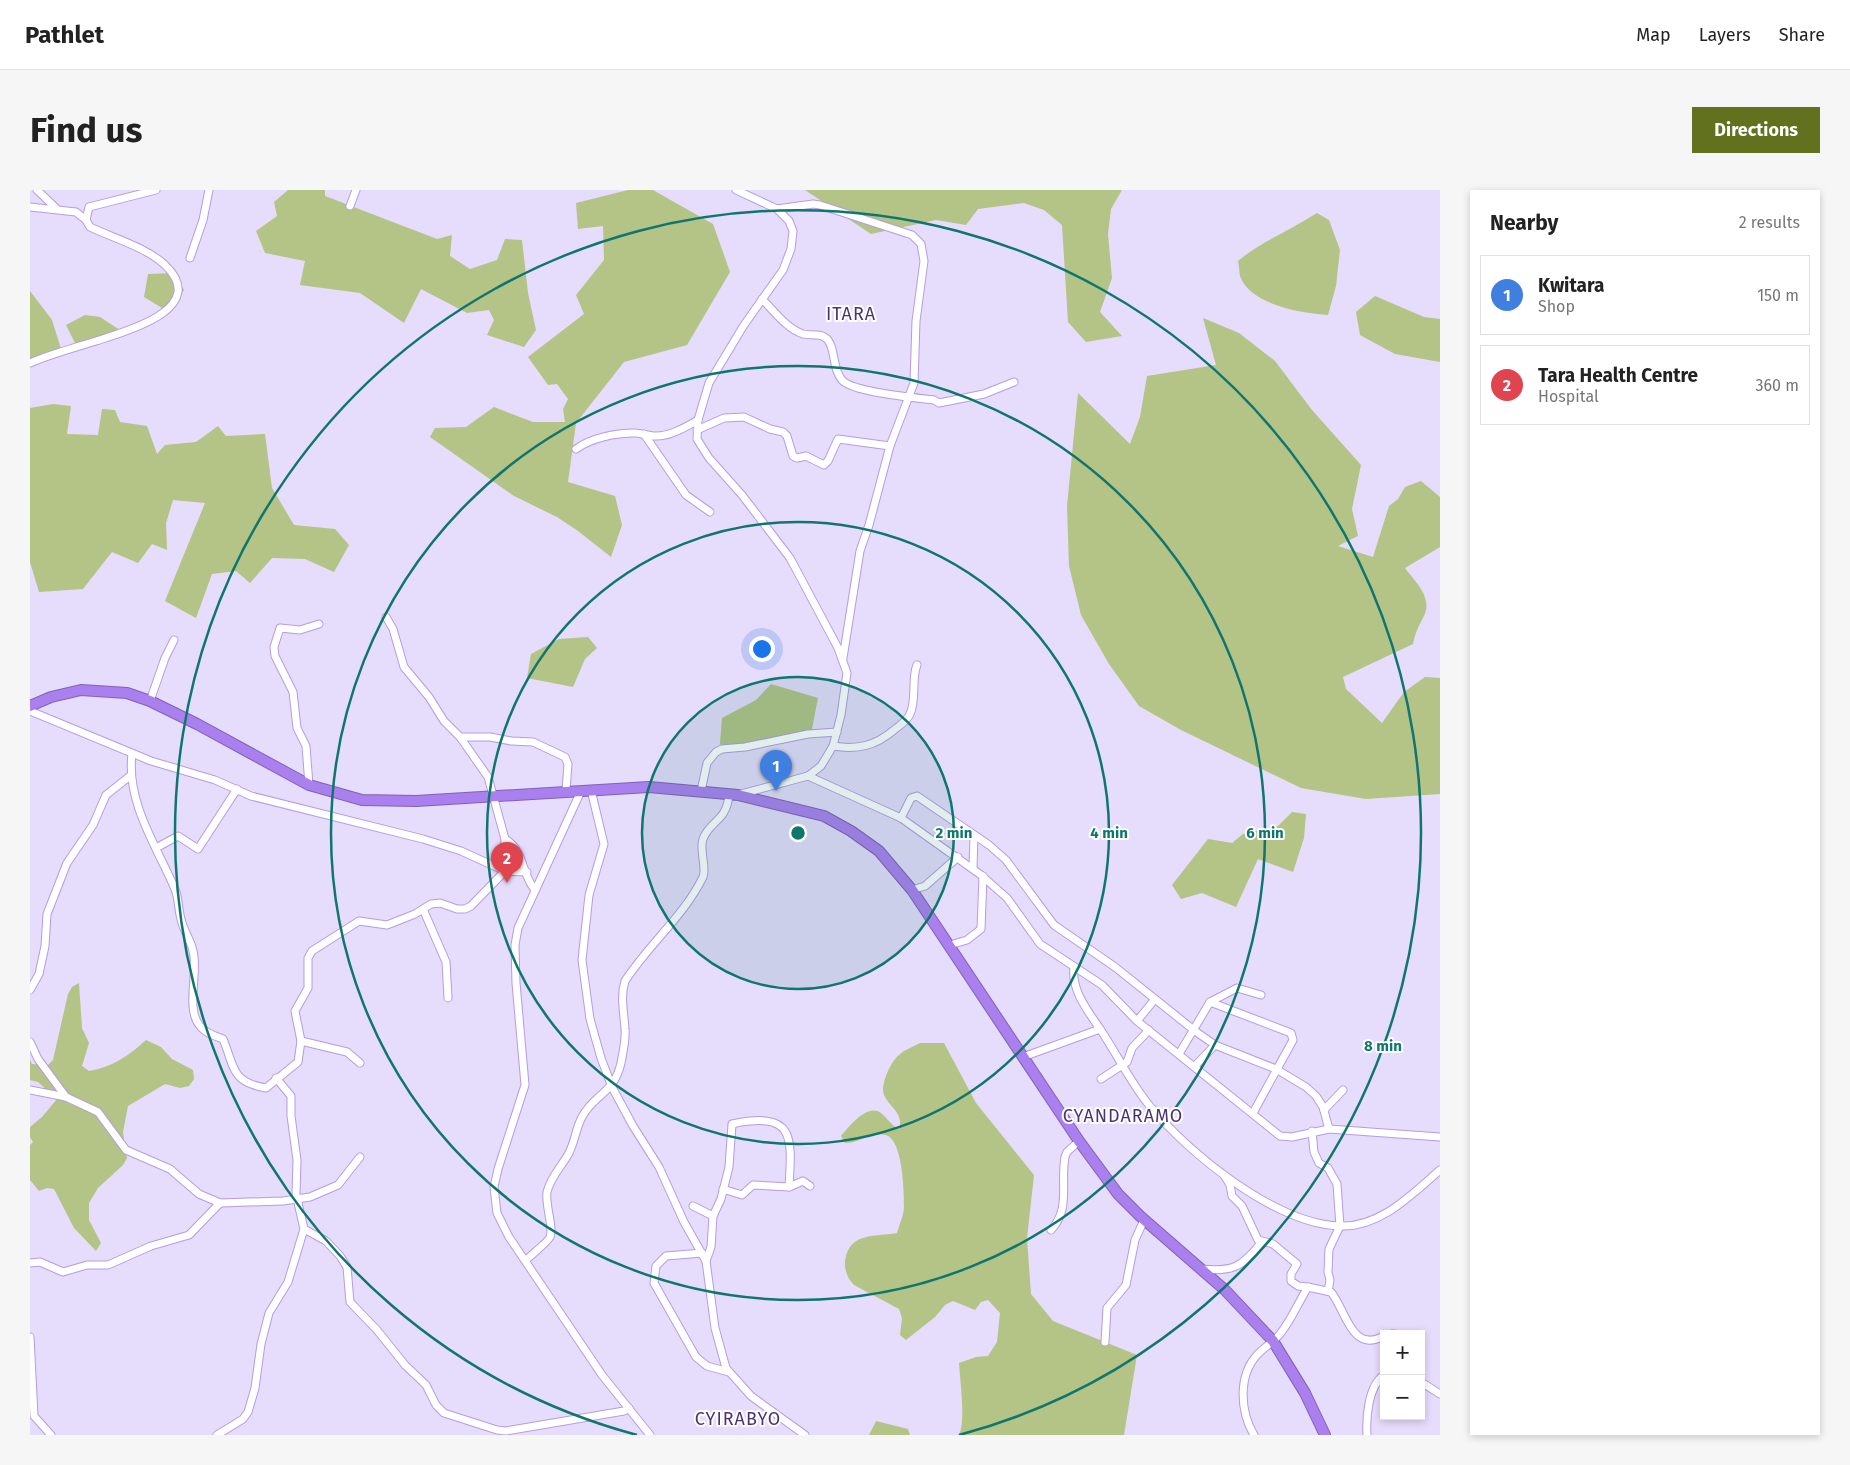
<!DOCTYPE html>
<meta charset="utf-8">
<style>
:root{--surface:#fff;--page:#f6f6f6;--text:#222;--muted:#767676;--line:#e0e0e0;--accent:#61711d}
body{margin:0;font-family:"Fira Sans",sans-serif;background:var(--page);color:var(--text)}
.controls{position:absolute;right:15px;bottom:15px;display:grid;overflow:hidden;border-radius:0px;box-shadow:0 2px 8px #0003}
.controls button{width:45px;height:45px;display:grid;place-items:center;padding:0;border:0;border-bottom:1px solid var(--line);background:var(--surface);color:var(--text);font:25px sans-serif}
.you{position:absolute;left:731px;top:458px;width:18px;height:18px;margin:-12px;border:4px solid #fff;border-radius:50%;background:#1a73e8;box-shadow:0 0 0 8px #1a73e833}
.badge{display:grid;place-items:center;width:32px;height:32px;border-radius:50%;background:var(--accent);color:#fff;font-size:16px;font-weight:700}
.pin{position:absolute;translate:-50% -41px;filter:drop-shadow(0 1px 2px #0008)}
.pin::after{content:'';position:absolute;top:26px;width:18px;height:15px;background:inherit;clip-path:polygon(0 0,100% 0,50% 100%)}
.list{margin:0;padding:0;list-style:none}
h2{display:flex;justify-content:space-between;align-items:center;height:65px;margin:0;padding:0 20px;font-size:21px}
h2 small{font-size:16px;font-weight:400;color:var(--muted)}
.list li{display:grid;grid-template-columns:32px 1fr auto;gap:15px;align-items:center;box-sizing:border-box;height:80px;margin:0 10px 10px;padding:0 10px;border:1px solid var(--line);border-radius:0px}
.list b{display:block;font-size:19px;white-space:nowrap}
.list p{margin:0;font-size:16px;white-space:nowrap;color:var(--muted)}
.list em{font-size:16px;font-style:normal;color:var(--muted)}
.map{position:relative;flex:none;width:1410px;height:1245px;overflow:hidden;border-radius:0px}
header{display:flex;align-items:center;gap:30px;box-sizing:border-box;height:70px;padding:0 25px;background:var(--surface);border-bottom:1px solid var(--line)}
header strong{font-size:24px}
nav{display:flex;gap:28px;margin-inline-start:auto;font-size:18px}
.intro{display:flex;align-items:center;justify-content:space-between;box-sizing:border-box;height:120px;padding:0 30px}
h1{margin:0;font-size:35px}
.button{padding:12px 22px;border-radius:0px;background:var(--accent);color:#fff;font-size:18px;font-weight:700}
main{display:flex;gap:30px;padding:0 30px}
aside{flex:1;background:var(--surface);border-radius:0px;box-shadow:0 2px 8px #0003}
.map>svg:first-child{display:block}
.green{fill:#b4c386}
.lines{fill:none;stroke-linecap:round;stroke-linejoin:round}
.minor-casing{stroke:#b59ce4;stroke-width:9}
.highway-casing{stroke:#8061b4;stroke-width:12}
.minor{stroke:#fff;stroke-width:7}
.highway{stroke:#aa80ef;stroke-width:10}
.ring{fill:none;stroke:#0f766e;stroke-width:2.5}
.labels{text-anchor:middle;dominant-baseline:central;stroke-width:4;stroke-linejoin:round;paint-order:stroke}
.quarter-label{font-size:18px;letter-spacing:1px;fill:#4c3373;stroke:#fff}
.centre{fill:#0f766e;stroke:#fff;stroke-width:2.5}
.ring-label{font-size:15px;text-anchor:middle;font-weight:bold;fill:#0f766e;stroke:#fff;stroke-width:4;stroke-linejoin:round;paint-order:stroke}
</style>
<header>
<strong>Pathlet</strong>
<nav><a>Map</a><a>Layers</a><a>Share</a></nav>
</header>
<div class="intro"><h1>Find us</h1><a class="button">Directions</a></div>
<main>
<div class="map">
<svg width="1410" height="1245" viewBox="0 0 1410 1245">
<rect width="100%" height="100%" fill="#e6dcfb"/>
<g class="green">
<path d="M258 0H295V6L407 49 422 45 420 66 440 79 467 70 475 49 492 50 498 103 506 140 494 157 457 145 464 130 459 120 437 123 391 99 374 133 330 103 270 95 275 71 235 63 226 41 247 26 244 12Z"/>
<path d="M598 0H623L683 34 700 82 657 155 594 172 546 233 538 292 585 306 592 335 581 367 548 341 527 327 484 306 400 247 405 238 436 237 464 217 503 232H535L533 219 538 209 527 194 518 195 498 167 554 124 546 105 574 70 573 36 548 39 546 13Z"/>
<path d="M775 0H1092L1081 19 1078 44 1082 88 1070 122 1092 146 1056 152 1038 132 1032 35 1014 20 994 13 948 19 936 35 906 30 841 44Z"/>
<path d="M1287 23 1299 30 1310 60 1306 96 1298 125C1272 123 1220 115 1210 86 1209 81 1209 75 1208 71 1232 51 1261 40 1287 23Z"/>
<path d="M144 83 154 100 142 118 136 124 132 118 114 107 118 84Z"/>
<path d="M0 101 22 130 32 162 0 173Z"/>
<path d="M1345 106 1394 127 1410 129V172L1365 164 1330 145 1326 122Z"/>
<path d="M55 125 70 127 96 144 47 157 36 135Z"/>
<path d="M1173 128 1209 143 1245 171 1282 220 1331 275 1322 319 1328 346 1308 356 1343 367 1359 316 1368 309 1375 297 1391 291 1410 307V357L1375 378C1386 393 1404 408 1393 428 1388 437 1385 444 1383 454L1313 487 1316 499 1352 533 1374 502 1395 487 1410 488V604L1336 609 1271 598 1151 540 1109 516 1079 474 1051 425 1039 376 1037 316 1048 203 1100 254 1110 227 1117 186 1186 175Z"/>
<path d="M23 214 41 216 37 244 68 245 72 219 85 220 90 232 117 236 127 264 135 255 166 252 188 236 196 246 235 244 242 298 264 335 305 339 319 355 304 382 275 369 242 368 220 393 206 381 182 384 166 428 135 411 175 313 143 310 136 333 137 360 122 354 108 373 82 362 53 399 9 402 0 372V218Z"/>
<path d="M558 447 567 458 555 469 543 497 497 488 501 464 529 449Z"/>
<path d="M741 494 788 508 781 544 692 559 690 553 692 528 726 510Z"/>
<path d="M1262 622 1276 624 1274 648 1263 682 1228 669 1206 717 1172 703 1151 709 1142 695 1178 649 1202 653 1213 644 1248 636Z"/>
<path d="M49 793 52 838 59 853 52 876 59 881C82 877 99 866 116 850L131 857 142 869 163 880 164 889 159 896 150 898 135 894 98 916 93 942 97 968 93 975 68 998 59 1013V1030L71 1053 66 1061 44 1038 24 999 17 998 9 1001 0 990V955L3 952 0 947V937L12 927 27 909 8 892 0 890V870L2 874 18 875 23 870 38 804 42 797Z"/>
<path d="M890 853H914L946 913 1004 985 997 1048 1001 1104 1023 1131 1107 1165 1094 1245H929C936 1230 930 1191 929 1173L946 1167 958 1166 967 1152 970 1123 958 1110 951 1112 945 1120 923 1111 915 1115 905 1127 876 1150 870 1145 872 1128 869 1119 824 1095C818 1089 814 1080 815 1071 819 1042 844 1047 867 1043 869 1035 874 1025 874 1017 874 1002 873 950 856 945 843 941 829 953 815 953L811 946C819 937 837 913 851 923 858 929 861 935 869 939 874 923 860 918 854 905 850 895 861 871 869 865 874 860 883 857 890 853Z"/>
<path d="M846 1231 878 1239 880 1245H839Z"/>
</g>
<g class="lines">
<defs>
<g id="minor">
<path d="M7 0 27 19"/>
<path d="M706 0 747 19 759 31 763 41 761 59 753 80 714 135 679 193 668 230 667 249 679 268 712 305 760 368 808 458 817 483 811 525 803 556 791 576 778 586 711 604"/>
<path d="M320 16 326 0"/>
<path d="M0 17 46 22 56 30"/>
<path d="M747 19 783 14 790 15 882 45 891 54 894 71 886 131 884 193 860 256 839 335 830 361 813 468"/>
<path d="M160 68 173 30 179 0"/>
<path d="M732 109C743 120 757 139 773 144 781 146 791 142 798 150 806 161 802 178 812 190 822 202 886 208 904 210L909 213 954 204 984 192"/>
<path d="M0 173C21 164 44 158 66 151 94 142 181 119 135 75 116 57 83 48 60 37L56 30 59 17 126 0"/>
<path d="M667 240 694 228 714 227 740 239 753 242 757 246 763 266 767 268 776 266 794 275 798 271 808 249 860 256"/>
<path d="M614 244 656 305 680 322"/>
<path d="M546 259C561 248 585 243 605 243 611 243 618 246 624 246 639 247 656 237 668 230"/>
<path d="M120 511 135 468 144 450"/>
<path d="M0 521 121 571 185 590 221 606 393 649 431 661 475 681 497 682"/>
<path d="M430 547H460L481 551 503 552 535 567 538 574 536 600"/>
<path d="M803 556C828 560 845 556 864 540 869 536 877 531 880 524 887 509 881 489 887 475"/>
<path d="M102 564C96 612 127 657 145 699 149 709 148 719 151 729 153 740 161 750 163 761 169 782 155 819 170 836 175 843 185 846 193 849 205 878 201 892 236 898L268 872 271 851 265 821 278 798V768L282 761 329 731 357 735 385 724 401 714 410 713 427 719H435L441 716 475 681V649L458 587 430 547 414 531 399 507 374 477 363 439 356 427"/>
<path d="M778 586 871 628 951 685 977 708 1010 754 1072 795 1107 831 1250 946 1262 947 1299 939 1410 947"/>
<path d="M279 595 276 556 267 538 263 502 245 466 244 457 250 438 270 440 289 434"/>
<path d="M561 600 574 654 559 705 552 770 560 829 571 868 582 897 603 936 629 977 654 1032 676 1071 685 1138 696 1178 721 1206 775 1245"/>
<path d="M551 601 488 738 485 755 486 793 495 895 468 979 464 997 467 1023 479 1047 572 1185 620 1245"/>
<path d="M671 601 677 573 686 562 692 559 715 557 778 544 807 542"/>
<path d="M871 628 881 608 887 606 959 655 976 670 1024 735 1085 777 1165 841 1185 855 1246 879 1276 897 1286 906 1293 917 1299 939"/>
<path d="M475 649C494 659 492 686 505 700"/>
<path d="M126 658 148 646 168 659 207 599"/>
<path d="M943 678 944 646"/>
<path d="M882 700 895 696 928 667"/>
<path d="M393 719 416 772 418 808"/>
<path d="M920 755 937 750 951 739 953 686"/>
<path d="M1044 778C1041 800 1058 821 1070 839 1087 864 1100 892 1119 915 1159 964 1246 1034 1310 1036 1350 1038 1382 1004 1410 980"/>
<path d="M0 800 9 784 15 756 17 724 37 673 63 635 76 605 100 586"/>
<path d="M1180 812 1261 843 1263 850 1223 923"/>
<path d="M1107 831 1125 809"/>
<path d="M271 851 317 862 330 873"/>
<path d="M0 852 8 869 36 907"/>
<path d="M1149 864 1180 812 1207 798 1231 805"/>
<path d="M993 867 1070 839"/>
<path d="M1165 876 1185 855"/>
<path d="M246 888 261 906V926L267 970 266 1004 274 1039 296 1051 310 1066 317 1077 320 1112 347 1140 375 1175 396 1195 406 1215 414 1223 467 1240 476 1241 594 1221 599 1218"/>
<path d="M1071 889 1097 872 1102 858 1119 840"/>
<path d="M0 900 36 907 68 922 96 960 140 979 169 1004 190 1013 253 1011 280 1007 308 995 330 967"/>
<path d="M1294 920 1313 900"/>
<path d="M1282 941 1284 962 1289 973 1298 978 1307 994 1310 1036 1299 1059 1298 1082 1300 1090 1298 1101"/>
<path d="M1194 985 1200 995 1202 1006 1212 1016 1228 1050 1243 1054 1267 1074 1261 1084V1091L1268 1096 1278 1097"/>
<path d="M693 999 712 1005 723 995 759 997 773 991 780 996"/>
<path d="M663 1016 683 1026"/>
<path d="M1021 1040C1041 1019 1030 993 1035 967L1037 962 1049 951"/>
<path d="M672 1063 636 1066 626 1076 624 1093 666 1167 677 1176 699 1182"/>
<path d="M496 1070C501 1065 519 1051 520 1047 524 1038 515 1015 517 1002 521 986 532 976 539 963 545 951 546 938 552 927 564 904 584 904 591 873 593 862 596 850 595 839 594 822 590 807 595 791 619 754 654 726 673 687 677 678 669 660 673 649 680 630 697 632 699 604"/>
<path d="M676 1071 681 1057 683 1026 691 1009 699 977 702 934C765 921 762 946 759 997"/>
<path d="M0 1073 10 1072 33 1082 57 1075H78L121 1056 159 1045 190 1013"/>
<path d="M1172 1079C1203 1082 1212 1077 1231 1053"/>
<path d="M1362 1144H1364"/>
<path d="M0 1147 4 1226 21 1245"/>
<path d="M1075 1152 1077 1118 1096 1095 1105 1050 1114 1030"/>
<path d="M1391 1192 1410 1204"/>
<path d="M187 1245 213 1229 218 1222 225 1198 231 1154 239 1123 258 1092 274 1039"/>
<path d="M1224 1245C1210 1221 1208 1186 1227 1165 1234 1157 1244 1152 1250 1144 1262 1129 1268 1113 1278 1097L1301 1102C1316 1120 1321 1164 1354 1146"/>
<path d="M1337 1245C1336 1228 1338 1196 1354 1185"/>
</g>
<path id="highway" d="M0 516 21 507 51 500 97 503 120 511 167 534 279 595 332 610 386 611 619 597 708 605 794 626 821 641 849 661 882 700 1049 951 1088 1004 1110 1026 1195 1100 1243 1151 1275 1203 1295 1245"/>
</defs>
<use href="#minor" class="minor-casing"/>
<use href="#highway" class="highway-casing"/>
<use href="#minor" class="minor"/>
<use href="#highway" class="highway"/>
</g>
<circle cx="768" cy="643" r="156" fill="#0f766e" fill-opacity=".12"/>
<g class="ring">
<circle cx="768" cy="643" r="156"/>
<circle cx="768" cy="643" r="311"/>
<circle cx="768" cy="643" r="467"/>
<path d="M607 1245A623 623 0 1 1 929 1245"/>
</g>
<g class="labels">
<g class="quarter-label">
<text x="821" y="124">ITARA</text>
<text x="1093" y="926">CYANDARAMO</text>
<text x="708" y="1229">CYIRABYO</text>
</g>
</g>
<circle cx="768" cy="643" r="8" class="centre"/>
<g class="ring-label">
<text x="924" y="648">2 min</text>
<text x="1079" y="648">4 min</text>
<text x="1235" y="648">6 min</text>
<text x="1353" y="861">8 min</text>
</g>
</svg>
<div class="controls">
<button>+</button>
<button>−</button>
</div>
<div class="you"></div>
<div class="pin badge" style="left:746px;top:601px;background:#3f7fe0">1</div>
<div class="pin badge" style="left:477px;top:693px;background:#e0444e">2</div>
</div>
<aside>
<h2>Nearby<small>2 results</small></h2>
<ul class="list">
<li><span class="badge" style="background:#3f7fe0">1</span><div><b>Kwitara</b><p>Shop</p></div><em>150 m</em></li>
<li><span class="badge" style="background:#e0444e">2</span><div><b>Tara Health Centre</b><p>Hospital</p></div><em>360 m</em></li>
</ul>
</aside>
</main>
